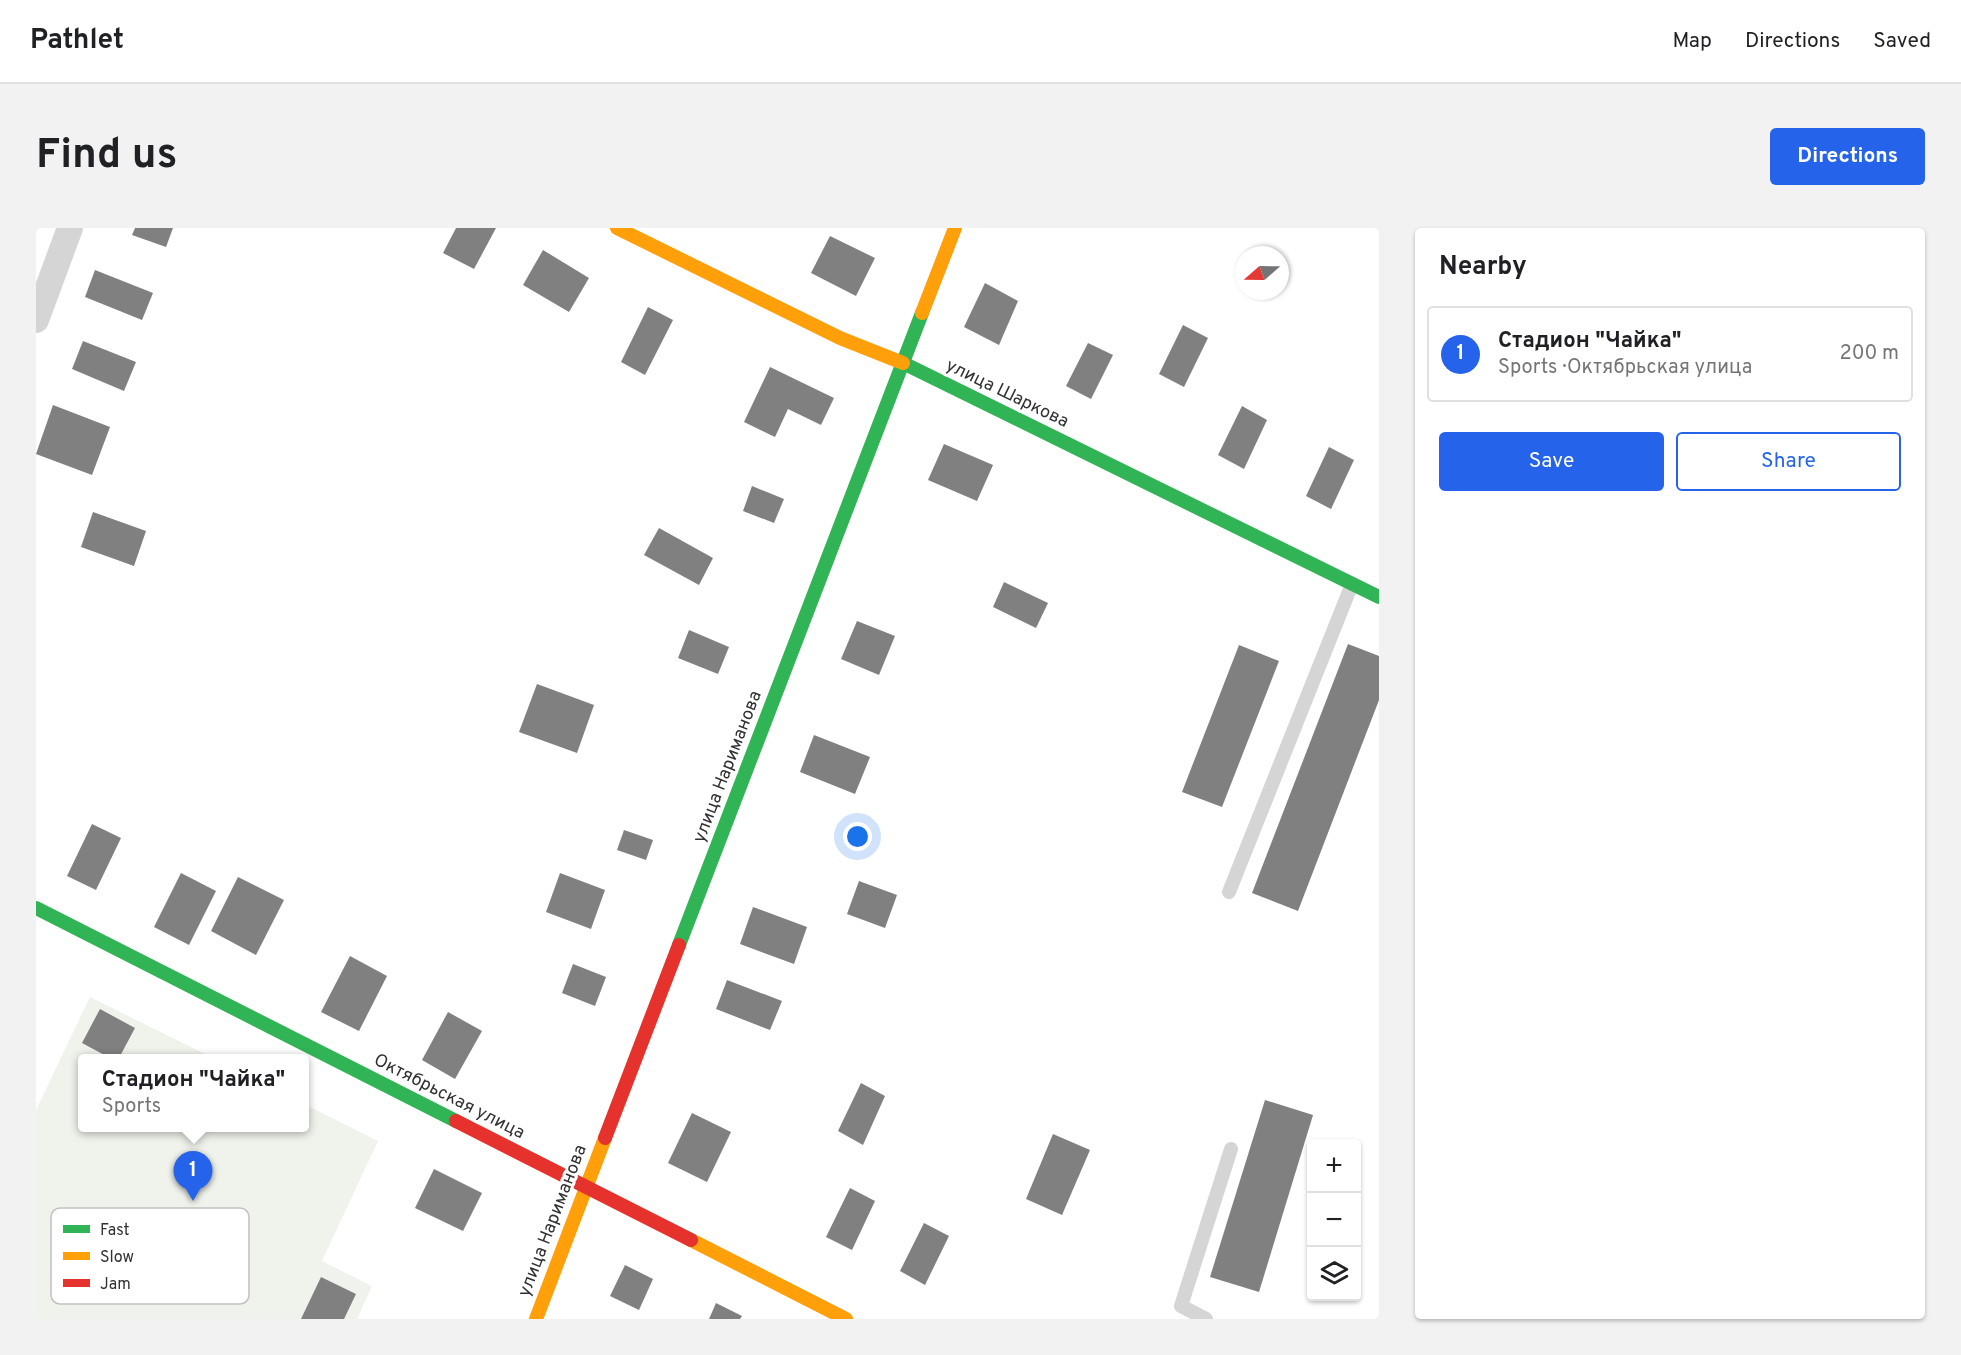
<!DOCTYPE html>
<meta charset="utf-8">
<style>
:root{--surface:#fff;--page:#f2f2f2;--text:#202124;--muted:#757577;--line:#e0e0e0;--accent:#2563eb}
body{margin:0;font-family:Overpass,sans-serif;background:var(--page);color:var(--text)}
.controls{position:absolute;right:18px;bottom:18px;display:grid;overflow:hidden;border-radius:6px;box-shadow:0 2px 4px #0004}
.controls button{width:54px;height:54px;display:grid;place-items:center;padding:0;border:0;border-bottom:2px solid var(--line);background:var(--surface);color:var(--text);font:30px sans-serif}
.compass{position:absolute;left:1199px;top:18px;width:54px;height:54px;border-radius:50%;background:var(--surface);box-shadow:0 2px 4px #0004;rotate:250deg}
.you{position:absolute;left:822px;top:609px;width:21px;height:21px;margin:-15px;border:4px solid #fff;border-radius:50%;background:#1a73e8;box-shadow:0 0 0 9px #1a73e833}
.badge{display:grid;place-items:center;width:39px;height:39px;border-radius:50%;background:var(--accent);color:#fff;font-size:20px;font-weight:700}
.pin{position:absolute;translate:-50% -50px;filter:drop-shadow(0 2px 3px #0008)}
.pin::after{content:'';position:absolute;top:32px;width:21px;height:18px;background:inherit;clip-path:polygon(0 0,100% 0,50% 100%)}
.popup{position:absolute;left:42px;top:826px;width:231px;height:78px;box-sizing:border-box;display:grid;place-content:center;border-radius:6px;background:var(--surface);filter:drop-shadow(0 2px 4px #0005);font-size:20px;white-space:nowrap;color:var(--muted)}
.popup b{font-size:22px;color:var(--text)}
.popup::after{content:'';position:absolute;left:50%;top:100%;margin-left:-12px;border:12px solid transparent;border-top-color:var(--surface)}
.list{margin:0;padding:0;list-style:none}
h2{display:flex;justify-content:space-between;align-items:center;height:78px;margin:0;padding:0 24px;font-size:26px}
h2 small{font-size:20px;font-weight:400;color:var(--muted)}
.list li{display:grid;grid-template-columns:39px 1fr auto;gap:18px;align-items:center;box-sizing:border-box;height:96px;margin:0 12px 12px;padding:0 12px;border:2px solid var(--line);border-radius:6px}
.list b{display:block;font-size:22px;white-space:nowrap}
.list p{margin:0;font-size:20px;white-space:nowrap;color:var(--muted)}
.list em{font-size:20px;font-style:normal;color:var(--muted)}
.actions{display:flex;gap:12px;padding:18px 24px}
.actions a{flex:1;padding:14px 0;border:2px solid var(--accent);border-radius:6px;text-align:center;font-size:21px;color:var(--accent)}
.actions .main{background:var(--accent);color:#fff}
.icon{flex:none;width:33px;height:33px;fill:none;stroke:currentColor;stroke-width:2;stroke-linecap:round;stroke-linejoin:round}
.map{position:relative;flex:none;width:1343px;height:1091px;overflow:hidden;border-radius:6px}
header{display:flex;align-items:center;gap:36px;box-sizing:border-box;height:84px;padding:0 30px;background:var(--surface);border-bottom:2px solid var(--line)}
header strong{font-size:28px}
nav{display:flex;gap:33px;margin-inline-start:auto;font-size:21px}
.intro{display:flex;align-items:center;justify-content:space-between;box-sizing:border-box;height:144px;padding:0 36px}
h1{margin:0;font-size:42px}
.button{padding:15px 27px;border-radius:6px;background:var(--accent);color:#fff;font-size:21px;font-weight:700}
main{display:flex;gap:36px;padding:0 36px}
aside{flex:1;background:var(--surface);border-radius:6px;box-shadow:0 2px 4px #0004}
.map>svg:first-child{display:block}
.green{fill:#f0f3ec}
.building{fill:#808080}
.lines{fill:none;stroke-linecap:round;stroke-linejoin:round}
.lane{stroke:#d5d5d5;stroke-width:14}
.street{stroke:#d5d5d5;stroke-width:26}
.fast{stroke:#30b455;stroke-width:14}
.slow{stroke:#ff9f0a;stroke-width:14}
.jam{stroke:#e5322d;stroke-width:14}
.labels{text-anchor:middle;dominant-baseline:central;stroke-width:6;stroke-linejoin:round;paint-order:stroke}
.street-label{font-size:18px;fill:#313131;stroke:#fff}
.key{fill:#fff;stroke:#c1c1c1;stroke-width:1.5}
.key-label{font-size:16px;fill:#313131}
</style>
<header>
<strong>Pathlet</strong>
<nav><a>Map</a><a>Directions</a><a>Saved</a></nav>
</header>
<div class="intro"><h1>Find us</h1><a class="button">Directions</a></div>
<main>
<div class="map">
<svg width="1343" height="1091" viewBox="0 0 1343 1091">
<rect width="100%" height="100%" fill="#fff"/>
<path class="green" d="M54 769 177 830H46V900H268V876L342 913 286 1033 336 1058 321 1091H0V882Z"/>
<g class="building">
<path d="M99 0H137L130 19 96 7Z"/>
<path d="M420 0H460L438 41 407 25Z"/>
<path d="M794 8 839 30 820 68 775 45Z"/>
<path d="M507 22 553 50 533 84 487 57Z"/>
<path d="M59 42 117 65 106 92 49 69Z"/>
<path d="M949 55 982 73 963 117 928 99Z"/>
<path d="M612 79 637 92 609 147 585 134Z"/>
<path d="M1147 97 1172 110 1148 159 1123 146Z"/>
<path d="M47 113 100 134 88 163 36 141Z"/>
<path d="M1052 115 1077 127 1055 171 1030 158Z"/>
<path d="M734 139 798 170 785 197 752 181 739 209 708 194Z"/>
<path d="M17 177 74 199 56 247 0 226Z"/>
<path d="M1206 178 1231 192 1208 241 1182 227Z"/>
<path d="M908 216 957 237 941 273 892 252Z"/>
<path d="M1293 219 1318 232 1295 281 1270 268Z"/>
<path d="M716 258 748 271 738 295 707 283Z"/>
<path d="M57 284 110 303 98 338 45 319Z"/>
<path d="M623 300 677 330 663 357 608 327Z"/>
<path d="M968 354 1012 375 1000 400 957 379Z"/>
<path d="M821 393 859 408 843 447 805 431Z"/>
<path d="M653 402 693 419 682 446 642 430Z"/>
<path d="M1312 416 1343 428V472L1262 683 1216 665Z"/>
<path d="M1203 417 1243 433 1186 579 1146 564Z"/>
<path d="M501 456 558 477 541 525 483 504Z"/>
<path d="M778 507 834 529 819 566 764 544Z"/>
<path d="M56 596 85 610 60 662 31 648Z"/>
<path d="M588 602 617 612 610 632 581 622Z"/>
<path d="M145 645 180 663 153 717 118 699Z"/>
<path d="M524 645 569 662 555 701 510 684Z"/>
<path d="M202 649 248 672 220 727 175 703Z"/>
<path d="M823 653 861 667 849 700 811 686Z"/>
<path d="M717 679 771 699 758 736 704 716Z"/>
<path d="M314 728 351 748 323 803 285 784Z"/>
<path d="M537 736 570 749 559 778 526 765Z"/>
<path d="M691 752 746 773 734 802 680 781Z"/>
<path d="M64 781 99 800 83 830H74L46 815Z"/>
<path d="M412 784 446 803 419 851 386 832Z"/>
<path d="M825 855 849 868 827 917 802 903Z"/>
<path d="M1229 872 1277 887 1223 1064 1174 1049Z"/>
<path d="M656 885 695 904 671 954 632 935Z"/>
<path d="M1017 906 1054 922 1026 987 990 971Z"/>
<path d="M398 941 446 965 427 1003 379 980Z"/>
<path d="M814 960 839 973 816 1022 790 1009Z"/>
<path d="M888 995 913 1008 889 1057 864 1043Z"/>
<path d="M589 1037 617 1051 603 1082 574 1068Z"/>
<path d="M285 1049 320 1066 308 1091H265Z"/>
<path d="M680 1075 706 1088 704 1091H673Z"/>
</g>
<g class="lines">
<g class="lane">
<path d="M1193 664 1316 356"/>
<path d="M1170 1091 1145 1078 1195 921"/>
</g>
<path class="street" d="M0 92 34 0"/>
<g class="fast">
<path d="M867 135 1343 369"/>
<path d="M0 680 420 893"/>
<path d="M643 717 886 85"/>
</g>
<g class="slow">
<path d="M581 0 804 110 867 135"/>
<path d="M886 85 919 0"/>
<path d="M655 1012 810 1091"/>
<path d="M500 1091 569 910"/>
</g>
<g class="jam">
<path d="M420 893 655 1012"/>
<path d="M569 910 643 717"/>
</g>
</g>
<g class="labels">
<g class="street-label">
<text transform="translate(971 166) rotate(26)">улица Шаркова</text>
<text transform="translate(692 539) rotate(-69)">улица Нариманова</text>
<text transform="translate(413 869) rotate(27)">Октябрьская улица</text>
<text transform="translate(517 993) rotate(-69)">улица Нариманова</text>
</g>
</g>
<rect x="15" y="980" width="198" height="96" rx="9" class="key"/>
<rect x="27" y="997" width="27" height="8" fill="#30b455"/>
<rect x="27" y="1024" width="27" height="8" fill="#ff9f0a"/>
<rect x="27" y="1051" width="27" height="8" fill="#e5322d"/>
<g class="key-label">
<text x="64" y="1007">Fast</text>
<text x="64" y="1034">Slow</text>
<text x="64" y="1061">Jam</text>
</g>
</svg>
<div class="controls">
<button>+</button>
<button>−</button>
<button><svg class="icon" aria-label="layers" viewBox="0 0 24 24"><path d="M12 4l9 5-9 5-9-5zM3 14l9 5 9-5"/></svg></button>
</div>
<svg class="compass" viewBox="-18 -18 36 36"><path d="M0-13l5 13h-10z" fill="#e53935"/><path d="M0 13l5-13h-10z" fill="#757577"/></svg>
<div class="you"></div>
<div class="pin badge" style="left:157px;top:973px">1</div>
<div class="popup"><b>Стадион &quot;Чайка&quot;</b>Sports</div>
</div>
<aside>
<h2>Nearby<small></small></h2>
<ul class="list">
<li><span class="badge">1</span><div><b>Стадион &quot;Чайка&quot;</b><p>Sports · Октябрьская улица</p></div><em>200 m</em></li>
</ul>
<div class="actions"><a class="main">Save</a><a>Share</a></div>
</aside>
</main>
